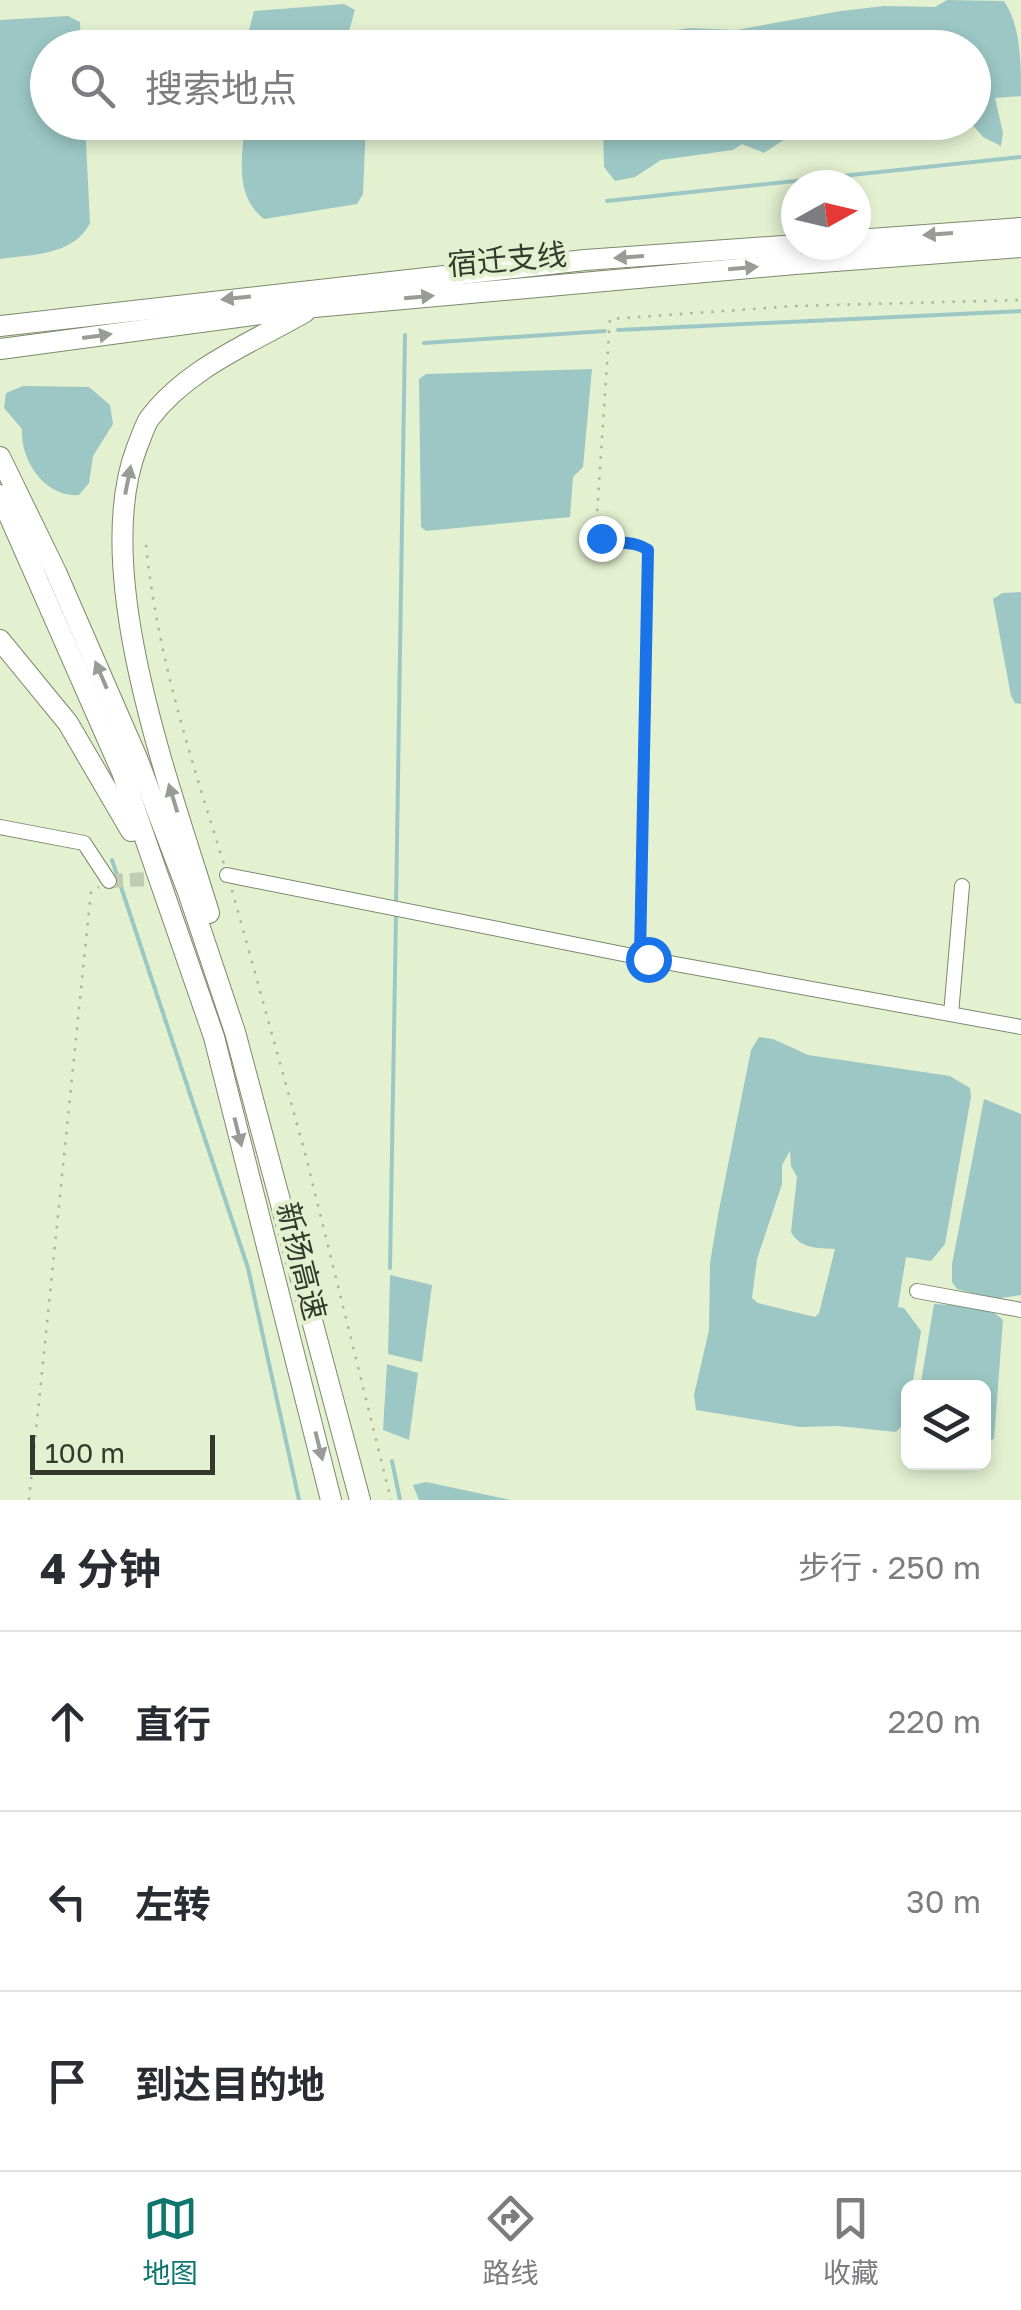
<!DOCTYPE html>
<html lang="zh">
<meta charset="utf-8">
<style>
:root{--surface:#fff;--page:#f2f2f3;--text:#2b2b33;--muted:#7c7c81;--line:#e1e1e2;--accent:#0f766e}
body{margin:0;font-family:"Golos Text","Noto Sans SC",sans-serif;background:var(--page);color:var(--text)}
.controls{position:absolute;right:30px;bottom:30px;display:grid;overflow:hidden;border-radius:15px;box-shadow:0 5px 15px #0003}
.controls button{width:90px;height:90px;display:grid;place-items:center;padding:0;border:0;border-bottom:2px solid var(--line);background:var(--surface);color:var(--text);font:50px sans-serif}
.compass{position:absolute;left:781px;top:170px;width:90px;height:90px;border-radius:50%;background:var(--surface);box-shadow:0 5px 15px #0003;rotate:82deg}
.scale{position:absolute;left:30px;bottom:25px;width:185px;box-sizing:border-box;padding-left:10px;border:5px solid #33392c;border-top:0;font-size:28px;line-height:35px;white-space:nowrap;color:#33392c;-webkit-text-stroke:8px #e3f1d1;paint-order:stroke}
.stop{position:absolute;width:30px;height:30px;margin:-22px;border:8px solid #1a73e8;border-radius:50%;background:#fff}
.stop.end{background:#1a73e8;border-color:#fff;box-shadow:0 2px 10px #0008}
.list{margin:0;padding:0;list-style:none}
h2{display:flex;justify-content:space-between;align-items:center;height:130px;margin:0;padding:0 40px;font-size:42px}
h2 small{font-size:32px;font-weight:400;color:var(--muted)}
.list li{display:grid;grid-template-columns:65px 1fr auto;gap:30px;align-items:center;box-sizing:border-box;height:180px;padding:0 40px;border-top:2px solid var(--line)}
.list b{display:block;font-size:38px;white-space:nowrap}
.list em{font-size:32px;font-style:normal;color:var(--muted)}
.icon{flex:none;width:55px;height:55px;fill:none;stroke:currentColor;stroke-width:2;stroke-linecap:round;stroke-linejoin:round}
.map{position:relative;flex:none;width:1021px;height:1500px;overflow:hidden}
.search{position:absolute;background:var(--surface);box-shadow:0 5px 15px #0003;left:30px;right:30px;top:30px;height:110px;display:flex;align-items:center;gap:25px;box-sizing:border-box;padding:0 35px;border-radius:55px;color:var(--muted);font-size:38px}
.sheet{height:670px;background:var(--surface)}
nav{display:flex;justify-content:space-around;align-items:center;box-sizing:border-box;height:140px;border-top:2px solid var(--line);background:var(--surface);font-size:28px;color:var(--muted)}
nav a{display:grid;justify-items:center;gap:5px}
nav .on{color:var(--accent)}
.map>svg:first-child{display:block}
.water{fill:#9cc7c5;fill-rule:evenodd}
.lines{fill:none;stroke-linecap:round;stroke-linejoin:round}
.stream{stroke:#9cc7c5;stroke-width:4}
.minor-tunnel{stroke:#c0ccb0;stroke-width:14;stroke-dasharray:14 7;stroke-linecap:butt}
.minor-casing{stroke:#7c896c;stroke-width:16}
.highway-casing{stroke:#7c896c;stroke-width:22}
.path{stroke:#aab59c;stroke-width:2.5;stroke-dasharray:2.5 8;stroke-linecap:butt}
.minor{stroke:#fff;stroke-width:14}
.highway{stroke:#fff;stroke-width:20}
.oneway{fill:#999c96}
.route{stroke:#1a73e8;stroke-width:12}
.labels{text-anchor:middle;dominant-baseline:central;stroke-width:9;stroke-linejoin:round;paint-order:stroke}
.street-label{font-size:30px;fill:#33392c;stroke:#e3f1d1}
</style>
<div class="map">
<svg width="1021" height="1500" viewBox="0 0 1021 1500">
<rect width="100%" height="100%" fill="#e3f1d1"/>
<g class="water">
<path d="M947 0 1004 1C1021 26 1021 63 1021 96L995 98 1003 133 1001 146 983 137 971 123 974 122V48L609 47 630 37 689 28 736 30 841 11 884 6 935 7Z"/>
<path d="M344 4 355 10 349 31 353 47H248L247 39 254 11Z"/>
<path d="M68 16 80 22 81 47 48 48V122L85 123 90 223C73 256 33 254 0 259V20Z"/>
<path d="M245 123H366L363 194 357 204 264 219C234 196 242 157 245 123Z"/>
<path d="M603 123V122L868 123 791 135 764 153 742 144 733 150 661 160 635 177 615 181 604 167Z"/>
<path d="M592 369 583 467 573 477 570 517 426 531 421 527 419 379 426 374Z"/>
<path d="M23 386 89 387 110 405 113 424 93 456 89 483 79 495C45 498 20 460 22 429L4 408 6 393Z"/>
<path d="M1021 592V704L1015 703 1011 696 993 599 1002 593Z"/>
<path d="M759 1037 773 1039 808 1055 950 1076 970 1088 971 1097 945 1244 931 1261 906 1257 898 1307 904 1308 921 1331 912 1387 908 1388 907 1420 896 1432 838 1426 800 1427 696 1410 694 1395 709 1330 710 1263 718 1215 751 1050ZM790 1151 791 1166 797 1177 791 1232C800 1249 818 1248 835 1249L819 1313 815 1317 758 1303 752 1298 757 1259 782 1184V1165Z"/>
<path d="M984 1099 1021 1114V1295L995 1299 957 1289 952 1282V1264Z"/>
<path d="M390 1275 432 1285 422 1362 388 1354Z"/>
<path d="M934 1304C957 1306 987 1303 1003 1320L994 1439 984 1444V1388H920Z"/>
<path d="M387 1364 418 1373 409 1440 383 1430Z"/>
<path d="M426 1482 511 1500H419L413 1485Z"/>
</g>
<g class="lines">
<g class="stream">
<path d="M607 201 1021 157"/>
<path d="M618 330 1021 311"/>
<path d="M424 343 605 331"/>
<path d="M112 860 248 1268 299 1500"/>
<path d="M396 906 405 335"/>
<path d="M390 1268 396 915"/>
<path d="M392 1461 400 1500"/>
</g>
<path class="minor-tunnel" d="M109 881 167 878"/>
<defs>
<g id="minor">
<path d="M0 827 84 843 109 881"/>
<path d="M227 875 648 959 1021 1027"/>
<path d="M951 1014 962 886"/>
<path d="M917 1291 1021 1310"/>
</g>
<g id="highway">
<path d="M856 240 1021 228"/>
<path d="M0 326 585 260 796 245"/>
<path d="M0 349 314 307 795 264 1021 247"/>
<path d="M0 457 56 572 137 758 188 892 235 1032 360 1500"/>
<path d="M0 495 122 772 214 1037 331 1500"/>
<path d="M0 640 68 723 131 831"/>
<path d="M209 913C171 788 89 573 137 447 141 438 144 427 149 419 187 368 251 343 305 312"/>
</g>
</defs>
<use href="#minor" class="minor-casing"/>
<use href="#highway" class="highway-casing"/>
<g class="path">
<path d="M146 545C157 655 191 759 224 864"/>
<path d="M232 890 305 1153 391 1500"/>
<path d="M640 946 649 560 648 551C634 540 617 545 601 538L596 528 610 319 795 306 1021 300"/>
<path d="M29 1500 91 891 99 887"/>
</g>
<use href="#minor" class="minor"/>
<use href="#highway" class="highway"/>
</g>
<defs><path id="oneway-solid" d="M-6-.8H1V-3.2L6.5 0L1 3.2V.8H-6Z" transform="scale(2.5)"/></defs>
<g class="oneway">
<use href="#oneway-solid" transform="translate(938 234) rotate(176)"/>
<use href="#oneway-solid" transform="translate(629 257) rotate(176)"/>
<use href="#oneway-solid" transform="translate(743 268) rotate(-5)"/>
<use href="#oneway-solid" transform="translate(419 297) rotate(-5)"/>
<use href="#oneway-solid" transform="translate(236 298) rotate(174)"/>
<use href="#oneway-solid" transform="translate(97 336) rotate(-8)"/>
<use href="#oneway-solid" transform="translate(128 480) rotate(-79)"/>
<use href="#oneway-solid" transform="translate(101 675) rotate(-113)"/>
<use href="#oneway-solid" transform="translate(173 798) rotate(-107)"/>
<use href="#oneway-solid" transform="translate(238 1132) rotate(76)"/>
<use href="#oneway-solid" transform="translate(319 1446) rotate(76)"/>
</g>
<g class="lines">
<path class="route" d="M601 538C617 545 634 540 648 550L640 957 648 959"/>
</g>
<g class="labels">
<g class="street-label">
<text transform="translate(507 259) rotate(-5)">宿迁支线</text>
<text transform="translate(302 1261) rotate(76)">新扬高速</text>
</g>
</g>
</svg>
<div class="controls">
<button><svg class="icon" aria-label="layers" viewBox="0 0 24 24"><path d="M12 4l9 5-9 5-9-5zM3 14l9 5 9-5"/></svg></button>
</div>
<svg class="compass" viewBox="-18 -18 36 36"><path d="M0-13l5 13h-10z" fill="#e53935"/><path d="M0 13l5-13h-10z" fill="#7c7c81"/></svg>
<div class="scale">100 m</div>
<div class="stop" style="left:648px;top:959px"></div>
<div class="stop end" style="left:601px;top:538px"></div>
<div class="search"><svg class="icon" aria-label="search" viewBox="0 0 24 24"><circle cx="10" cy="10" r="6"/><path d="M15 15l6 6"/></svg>搜索地点</div>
</div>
<section class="sheet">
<h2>4 分钟<small>步行 · 250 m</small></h2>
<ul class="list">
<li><svg class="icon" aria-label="ahead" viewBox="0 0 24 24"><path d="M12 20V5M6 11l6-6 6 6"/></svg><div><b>直行</b></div><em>220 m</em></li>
<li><svg class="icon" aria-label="left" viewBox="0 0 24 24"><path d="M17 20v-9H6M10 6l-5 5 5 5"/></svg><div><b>左转</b></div><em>30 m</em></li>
<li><svg class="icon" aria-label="arrive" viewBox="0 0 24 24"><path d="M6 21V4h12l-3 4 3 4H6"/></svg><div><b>到达目的地</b></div></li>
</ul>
</section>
<nav>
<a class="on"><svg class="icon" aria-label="map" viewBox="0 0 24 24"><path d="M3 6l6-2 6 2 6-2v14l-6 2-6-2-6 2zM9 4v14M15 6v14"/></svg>地图</a>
<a><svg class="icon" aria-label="directions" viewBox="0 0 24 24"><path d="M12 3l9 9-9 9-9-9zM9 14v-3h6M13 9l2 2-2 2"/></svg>路线</a>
<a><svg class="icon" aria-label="saved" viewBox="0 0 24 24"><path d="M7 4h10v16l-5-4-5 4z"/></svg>收藏</a>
</nav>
